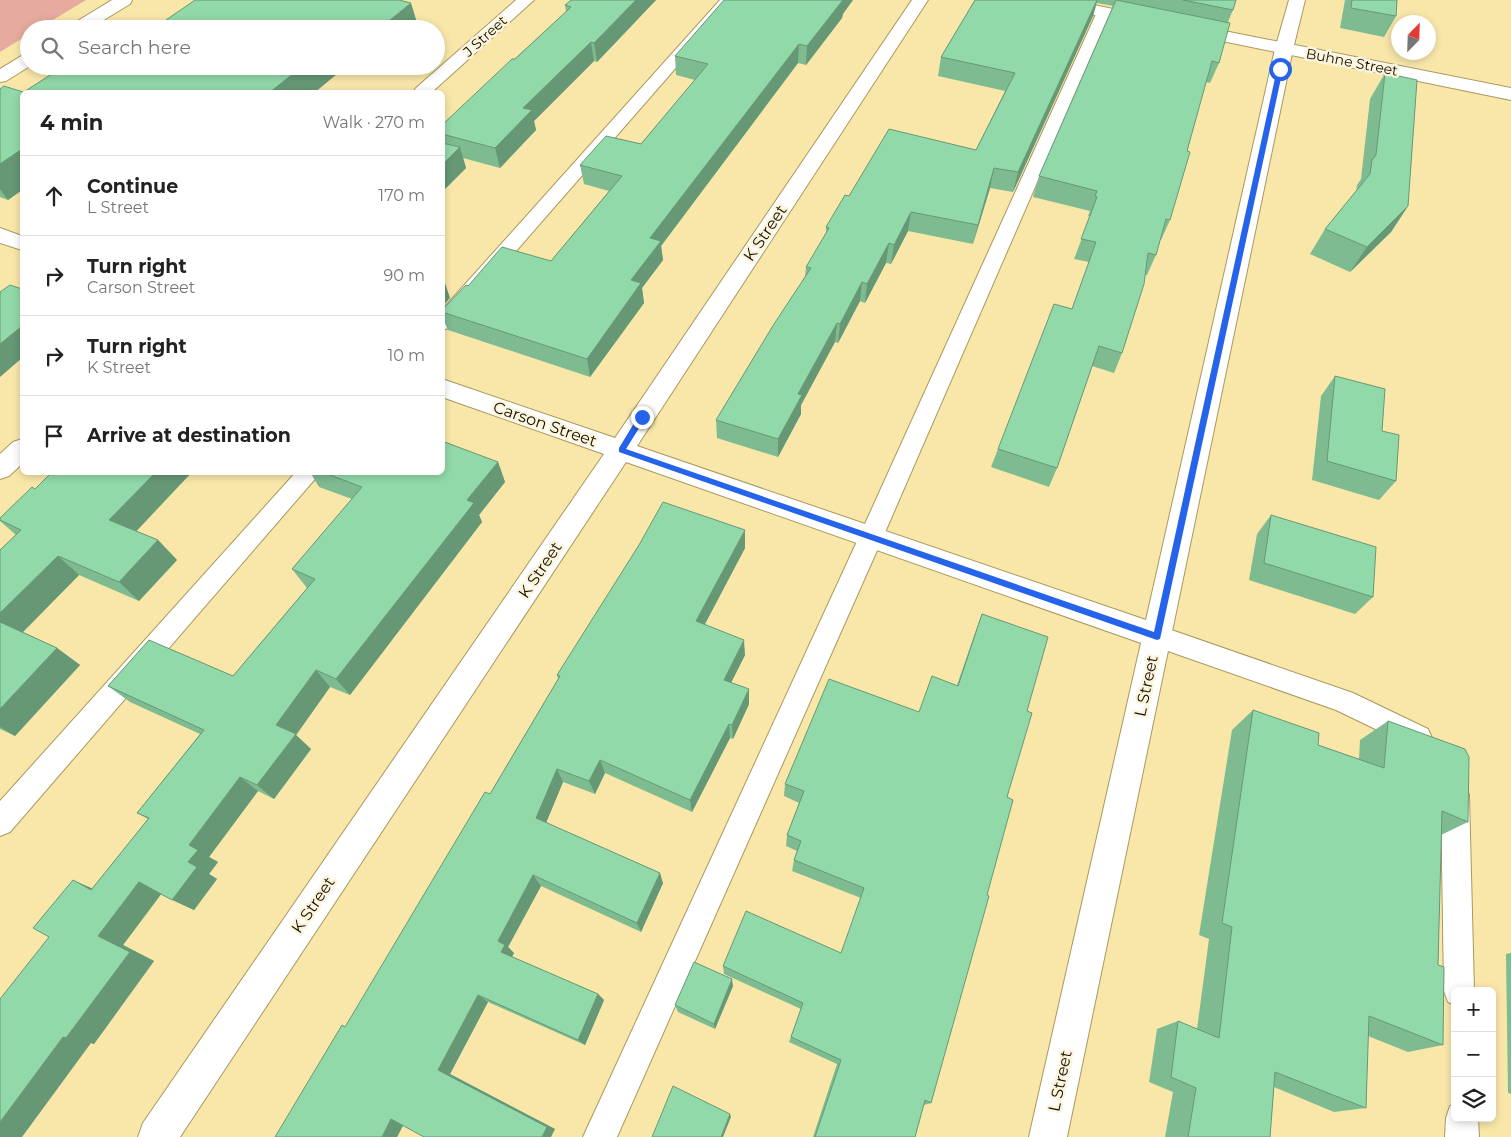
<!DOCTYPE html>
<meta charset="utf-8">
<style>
:root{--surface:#fff;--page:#f2f2f2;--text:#222;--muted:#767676;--line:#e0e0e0}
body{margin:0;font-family:Montserrat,sans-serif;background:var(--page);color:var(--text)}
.controls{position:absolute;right:15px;bottom:15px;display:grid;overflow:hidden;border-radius:8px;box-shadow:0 2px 8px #0003}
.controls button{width:45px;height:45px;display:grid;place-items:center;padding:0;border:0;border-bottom:1px solid var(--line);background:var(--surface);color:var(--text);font:25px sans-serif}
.compass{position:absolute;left:1391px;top:15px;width:45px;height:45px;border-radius:50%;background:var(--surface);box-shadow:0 2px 8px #0003;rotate:23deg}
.stop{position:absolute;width:15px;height:15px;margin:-11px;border:4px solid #2563eb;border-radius:50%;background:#fff}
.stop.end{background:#2563eb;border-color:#fff;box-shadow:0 1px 5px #0008}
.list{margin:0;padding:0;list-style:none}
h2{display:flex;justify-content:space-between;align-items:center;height:65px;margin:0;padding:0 20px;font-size:21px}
h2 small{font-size:16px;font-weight:400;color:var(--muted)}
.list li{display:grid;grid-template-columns:32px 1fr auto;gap:15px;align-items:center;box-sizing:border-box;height:80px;padding:0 20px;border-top:1px solid var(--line)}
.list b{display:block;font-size:19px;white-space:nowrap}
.list p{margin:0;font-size:16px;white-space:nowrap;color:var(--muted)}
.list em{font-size:16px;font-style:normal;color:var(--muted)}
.icon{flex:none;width:28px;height:28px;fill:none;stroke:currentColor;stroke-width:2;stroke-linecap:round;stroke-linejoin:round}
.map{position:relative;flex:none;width:1511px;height:1137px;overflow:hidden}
.search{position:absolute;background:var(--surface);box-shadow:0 2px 8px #0003;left:20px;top:20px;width:425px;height:55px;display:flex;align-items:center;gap:12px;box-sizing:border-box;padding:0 18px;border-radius:28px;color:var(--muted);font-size:19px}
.panel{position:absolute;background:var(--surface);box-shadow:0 2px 8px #0003;left:20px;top:90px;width:425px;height:385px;border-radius:8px}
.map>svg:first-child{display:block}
.green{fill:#e6ab9e}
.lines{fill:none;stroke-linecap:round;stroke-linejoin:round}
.lane-casing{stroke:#a9985d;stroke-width:2}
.street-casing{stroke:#a9985d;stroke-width:2}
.secondary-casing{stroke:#a9985d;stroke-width:2}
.lane{fill:#fff;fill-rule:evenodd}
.street{fill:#fff;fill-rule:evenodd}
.secondary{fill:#fff;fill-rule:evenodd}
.wall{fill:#7ebb91}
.shaded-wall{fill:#669876}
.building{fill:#92d9a9;stroke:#669876}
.route{fill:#2563eb}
.labels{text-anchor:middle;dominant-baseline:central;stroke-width:5;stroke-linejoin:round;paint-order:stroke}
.far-street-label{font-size:14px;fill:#150e00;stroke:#fcf5dd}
.street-label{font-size:16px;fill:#150e00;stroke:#fcf5dd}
</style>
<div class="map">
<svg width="1511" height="1137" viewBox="0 0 1511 1137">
<rect width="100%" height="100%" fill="#f9e7aa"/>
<path class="green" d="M0 0H86L38 29H29V34L0 52Z"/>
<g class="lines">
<defs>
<g id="lane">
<path d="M720 0H735L449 328 442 330V310Z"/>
<path d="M1104 8 1109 9 1111 12 883 537 617 1137H583L859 537 1097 12 1099 9Z"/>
<path d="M296 472H321L10 832 0 836V801Z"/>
<path d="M1157 625 1353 693 1428 729 1432 738 1428 747 1419 750 1336 710 1148 644 1145 636 1148 628Z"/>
<path d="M1455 782 1465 786 1469 795 1474 991H1455V1005L1448 1002 1444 991 1441 795 1445 786Z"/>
<path d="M1455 1105V1118H1478L1479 1137H1445L1446 1118 1450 1106Z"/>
</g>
<g id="street">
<path d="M912 0H928L637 446 1146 620 1275 49 1289 0H1305L1293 49 1067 1137H1029L1141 643 626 462 180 1137H138L143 1123 604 454 442 397V379L615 438Z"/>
<path d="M0 228 22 236V250L0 243Z"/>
</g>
<g id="secondary">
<path d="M112 0H132L130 4 89 29H69L71 25Z"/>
<path d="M516 0H534L432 92H413L416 88Z"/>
<path d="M1038 0H1070L1147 16 1153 17 1155 21 1153 25 1147 26 1046 5 1040 4Z"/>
<path d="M1189 24 1511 88V100L1183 33 1180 29 1183 25Z"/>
<path d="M29 54 30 66 6 81 0 82V69L23 55Z"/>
<path d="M22 439V464L9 476 0 479V454L13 442Z"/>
</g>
</defs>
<use href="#lane" class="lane-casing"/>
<use href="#street" class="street-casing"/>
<use href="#secondary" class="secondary-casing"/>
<use href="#lane" class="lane"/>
<use href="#street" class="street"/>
<use href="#secondary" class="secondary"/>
</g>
<g class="wall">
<path d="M656 0 597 62 594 61 534 121 536 130 500 168 463 158 466 168 442 192V125L566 12 565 5Z"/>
<path d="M975 0H1236L1233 10 1228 22 1219 63 1210 83 1206 82 1187 151 1170 220 1161 240H1160L1156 255 1147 275H1145L1122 353 1114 373 1092 366 1057 468 1049 487 991 467 998 449 1072 309 1089 262 1074 259 1090 217 1088 216 1090 211 1033 197 1039 176 1113 6 1097 3 1093 16 1013 192 990 188 973 244 908 231 891 264 886 263 865 303 860 301 838 343 835 342 801 405V414L778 457 717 438 716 420 805 277 806 267 826 234V227L849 196 976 150 1005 91 938 76 941 57Z"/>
<path d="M1345 0H1397L1396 16 1384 37 1340 28Z"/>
<path d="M843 14 842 18 806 65 798 63 661 246 663 260 642 288 644 303 590 377 448 330 442 316V310L468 286 551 261 609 191 584 184 580 165 641 144 695 80 676 75 675 56Z"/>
<path d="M64 66H375L365 75 343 69 315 92H24Z"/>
<path d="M1385 73 1408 206 1391 232 1350 272 1310 254 1325 229 1356 192 1357 185 1361 179 1370 99Z"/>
<path d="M0 89 22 92V190L8 200 0 197Z"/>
<path d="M1335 376 1382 431 1396 481 1379 500 1312 480 1321 396Z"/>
<path d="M498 462 505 482 479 515 482 522 350 695 330 687 296 735 311 749 274 799 258 791 209 857 218 862 209 874 217 879 194 910 161 894 123 945 154 961 94 1044 91 1043 93 888 148 819 137 813 200 734 130 702 108 686 233 676 307 588 292 569 352 499 319 487 310 472H442Z"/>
<path d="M192 472 136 531 158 540 177 560 139 601 79 575 23 632 57 648 80 665 15 736 0 729V550L16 535 0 521V518L35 489Z"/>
<path d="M1271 515 1373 597 1355 614 1249 580 1257 534Z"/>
<path d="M745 548 705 624 745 655 731 682 749 704 733 739 730 738 692 812 605 773 595 794 563 782 546 823 663 883 641 932 541 886 508 947 514 953 512 957 598 994 604 1000 585 1045 488 1002 450 1074 555 1129 403 1126 397 1137H275L346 1027 490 794 558 679 557 675Z"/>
<path d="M982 614 1027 711 1007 797 931 1103 924 1105 915 1137H813L837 1064 789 1042 801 1009 724 974 723 966 841 953 861 898 792 871 794 860 797 851 786 846 787 835 799 803 784 796 785 784 919 712 957 685 976 630Z"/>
<path d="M1253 710 1318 745 1359 759 1360 740 1388 721 1468 822 1441 835 1438 965 1443 1045 1408 1052 1368 1036 1366 1108 1334 1112 1274 1087 1270 1137H1165L1173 1092 1149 1082 1157 1029 1178 1021 1197 1029 1209 939 1199 935 1232 730Z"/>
<path d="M1511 953V1094L1508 1093 1506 954Z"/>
<path d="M733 986 715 1029 678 1012 675 1005Z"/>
</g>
<g class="shaded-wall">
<path d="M636 0H656L597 62 594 43Z"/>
<path d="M841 0H853L843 14 842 18 806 65 807 46Z"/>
<path d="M1097 0 1093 16 1013 192 1018 172Z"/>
<path d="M411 3 419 29H379Z"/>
<path d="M591 42 594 61 534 121 536 130 500 168 495 148 523 108Z"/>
<path d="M799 44 798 63 661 246 663 260 642 288 644 303 590 377 587 359 631 280 650 238Z"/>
<path d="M303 66H342L343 69 315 92H270Z"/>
<path d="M362 66H375L365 75Z"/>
<path d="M460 147 466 168 442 192V165Z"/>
<path d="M22 149V190L8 200 0 189V164Z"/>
<path d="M994 168 990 188 973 244 978 225Z"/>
<path d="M1408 206 1391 232 1350 272 1367 247Z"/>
<path d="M911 212 908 231 891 264 894 245Z"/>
<path d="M889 243 886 263 865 303 867 284Z"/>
<path d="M443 277 450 298 442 307V278Z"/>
<path d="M862 282 860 301 838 343 840 324Z"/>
<path d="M837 323 835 342 801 405V414L778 457V439L798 394Z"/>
<path d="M22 326V358L0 377V344Z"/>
<path d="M498 462 505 482 479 515 482 522 350 695 336 679 467 500Z"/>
<path d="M156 472H192L129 539 109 520Z"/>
<path d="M745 530V548L698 637 696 621Z"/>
<path d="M158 540 177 560 139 601 119 582Z"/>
<path d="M58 556 79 575 18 637 0 624V613Z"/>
<path d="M744 640 745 655 725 695 724 680Z"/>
<path d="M57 648 80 665 15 736 0 727V709Z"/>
<path d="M316 670 330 687 296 735 311 749 274 799 257 785 276 725Z"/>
<path d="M749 689V704L733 739 732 725Z"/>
<path d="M729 724 730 738 692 812 690 800Z"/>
<path d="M600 760 605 773 595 794 589 781Z"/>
<path d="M557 769 563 782 543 830 536 818Z"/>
<path d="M240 777 258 791 209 857 218 862 209 874 217 879 194 910 172 900 188 862 189 845Z"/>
<path d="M660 873 663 883 641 932 637 923Z"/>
<path d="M533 875 541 886 508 947 514 953 510 960 501 952 498 941Z"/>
<path d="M73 880 98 891 91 890Z"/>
<path d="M139 882 162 893 123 945 154 961 94 1044 91 1043 22 1137H0V1122L63 1037 98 936Z"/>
<path d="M732 979 733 986 715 1029 714 1024Z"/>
<path d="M598 994 604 1000 585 1045 578 1040Z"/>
<path d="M478 995 488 1002 450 1074 555 1129 551 1137H542L438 1070Z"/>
<path d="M730 1114 731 1117 723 1137H721Z"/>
<path d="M391 1119 405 1121 397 1137H382Z"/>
</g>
<g class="building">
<path d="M195 0H399L411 3 379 29H153Z"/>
<path d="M571 0H636L594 43 591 42 523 108 532 110 495 148 442 134V125L512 59H515L571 7 565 5Z"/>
<path d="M724 0H843L807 46 799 44 650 238 661 241 631 280 641 283 587 359 442 312V310L466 285 468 286 502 247 551 261 622 176 580 165 606 136 641 144 708 64 675 56Z"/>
<path d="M975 0H1097L1018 172 994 168 978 225 911 212 894 245 889 243 867 284 862 282 840 324 837 323 798 394 802 395 778 439 716 420 774 324 811 268 806 267 829 228 826 227 845 195 849 196 889 129 976 150 1015 73 941 57Z"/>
<path d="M1116 0 1230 23 1219 63 1212 61 1187 151 1190 152 1170 220 1166 219 1156 255 1148 253 1144 284 1122 353 1099 346 1057 468 998 449 1054 304 1072 309 1096 242 1081 239 1097 197 1095 196 1097 191 1039 176Z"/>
<path d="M1183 0H1236L1233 10Z"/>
<path d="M1352 0H1397L1396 16 1351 8Z"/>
<path d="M64 66H303L270 92H24Z"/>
<path d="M1385 73 1417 80 1408 206 1367 247 1325 229 1370 174 1372 160 1376 155Z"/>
<path d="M4 86 23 92H22V149L0 164V89Z"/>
<path d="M442 143 460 147 442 165Z"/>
<path d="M10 285 22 289V326L0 344V292Z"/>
<path d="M1335 376 1385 389 1382 431 1399 435 1396 481 1327 461Z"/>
<path d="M442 441 498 462 467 500 474 503 336 679 316 670 276 725 296 734 257 785 240 777 189 845 198 850 188 862 197 867 172 900 139 882 98 936 130 952 66 1038 63 1037 0 1122V999L49 937 33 928 73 880 91 890 149 818 137 813 204 730 108 686 149 640 233 676 315 579 292 569 362 487 322 472H442Z"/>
<path d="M52 472H156L109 520 158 540 119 582 58 556 0 613V550L21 530 0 520V518L32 487 35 489Z"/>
<path d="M663 502 745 530 696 621 744 640 724 680 749 689 732 725 729 724 690 800 600 760 589 781 557 769 536 818 660 873 637 923 533 875 498 941 505 945 501 952 598 994 578 1040 478 995 438 1070 547 1127 542 1137H424L391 1119 382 1137H275L342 1025 345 1027 485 792 490 794 560 676 557 675 639 545Z"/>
<path d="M1271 515 1376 547 1373 597 1264 563Z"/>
<path d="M982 614 1048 637 1027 711 1032 713 1007 797 1013 800 987 895 989 896 931 1103 925 1100 915 1137H815L841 1060 791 1037 803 1003 723 966 746 911 841 953 864 888 794 860 801 841 787 835 804 791 785 784 829 679 919 712 932 676 958 686Z"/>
<path d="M0 622 57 648 0 709Z"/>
<path d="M1253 710 1319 733 1318 745 1384 768 1388 721 1465 749 1469 757 1468 822 1442 811 1438 965 1444 967 1443 1045 1369 1016 1366 1108 1275 1072 1270 1137H1188L1196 1088 1171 1077 1178 1021 1219 1038 1232 927 1222 923Z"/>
<path d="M694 962 732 979 714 1024 675 1005Z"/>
<path d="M673 1086 730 1114 721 1137H652Z"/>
</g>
<path class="route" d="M1280 67 1283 69 1160 639 1157 640 619 452V448L639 415H645L646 417 626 449 1154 632 1277 69Z"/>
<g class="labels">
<g class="far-street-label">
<text transform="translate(485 36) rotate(-42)">J Street</text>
<text transform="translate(1352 62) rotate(11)">Buhne Street</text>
</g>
<g class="street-label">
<text transform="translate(765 233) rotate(-56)">K Street</text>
<text transform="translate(545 424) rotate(19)">Carson Street</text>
<text transform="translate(540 570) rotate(-56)">K Street</text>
<text transform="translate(1146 686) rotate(-78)">L Street</text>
<text transform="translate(313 905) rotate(-56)">K Street</text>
<text transform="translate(1060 1081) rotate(-78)">L Street</text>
</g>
</g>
</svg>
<div class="controls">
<button>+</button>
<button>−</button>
<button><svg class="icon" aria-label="layers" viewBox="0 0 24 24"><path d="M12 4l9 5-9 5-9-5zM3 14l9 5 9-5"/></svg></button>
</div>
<svg class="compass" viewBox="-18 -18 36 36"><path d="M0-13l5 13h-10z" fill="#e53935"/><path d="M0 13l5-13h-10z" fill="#767676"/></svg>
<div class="stop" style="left:1280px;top:69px"></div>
<div class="stop end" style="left:642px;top:417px"></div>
<div class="search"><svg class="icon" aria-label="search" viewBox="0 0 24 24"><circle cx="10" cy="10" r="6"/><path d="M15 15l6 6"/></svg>Search here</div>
<section class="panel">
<h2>4 min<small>Walk · 270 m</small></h2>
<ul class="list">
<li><svg class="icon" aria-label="ahead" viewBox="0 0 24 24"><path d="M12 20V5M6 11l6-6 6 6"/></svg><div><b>Continue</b><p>L Street</p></div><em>170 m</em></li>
<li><svg class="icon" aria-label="right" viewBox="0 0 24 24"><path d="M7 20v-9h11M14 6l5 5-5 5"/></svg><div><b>Turn right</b><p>Carson Street</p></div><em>90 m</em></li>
<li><svg class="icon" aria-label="right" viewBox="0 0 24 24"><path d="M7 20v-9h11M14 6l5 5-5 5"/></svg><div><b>Turn right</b><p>K Street</p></div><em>10 m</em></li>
<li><svg class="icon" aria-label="arrive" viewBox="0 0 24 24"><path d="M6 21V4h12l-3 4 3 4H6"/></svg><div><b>Arrive at destination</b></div></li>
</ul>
</section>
</div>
